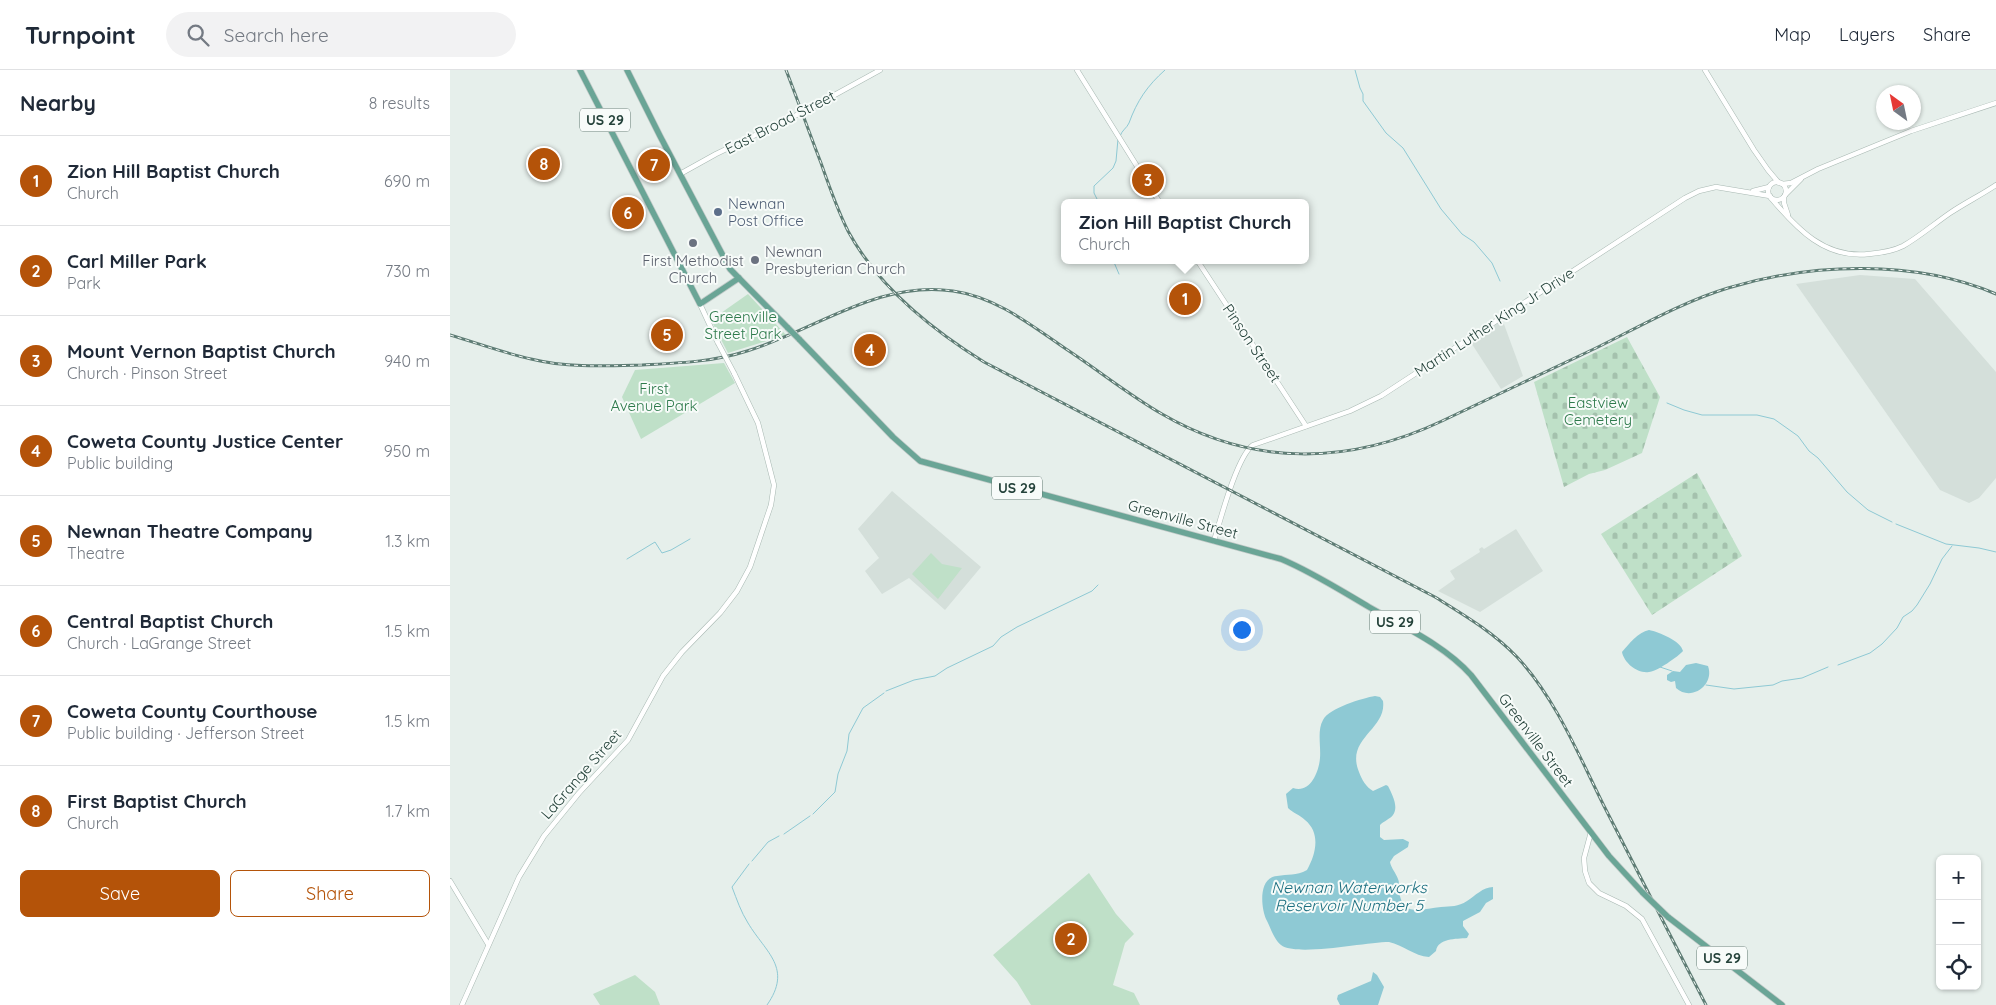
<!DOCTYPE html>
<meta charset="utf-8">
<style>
:root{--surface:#fff;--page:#f2f2f3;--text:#1f2937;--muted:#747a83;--line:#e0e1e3;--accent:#b45309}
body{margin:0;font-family:Quicksand,sans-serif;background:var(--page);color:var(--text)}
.controls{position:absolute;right:15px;bottom:15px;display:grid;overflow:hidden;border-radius:8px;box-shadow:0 1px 4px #0004}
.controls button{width:45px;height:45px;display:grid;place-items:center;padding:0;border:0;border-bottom:1px solid var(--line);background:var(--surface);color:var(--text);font:25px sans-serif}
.compass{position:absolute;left:1426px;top:15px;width:45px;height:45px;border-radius:50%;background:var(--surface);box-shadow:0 1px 4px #0004;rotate:327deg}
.you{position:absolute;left:791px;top:559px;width:18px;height:18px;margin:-12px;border:4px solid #fff;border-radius:50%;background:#1a73e8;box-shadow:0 0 0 8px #1a73e833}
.badge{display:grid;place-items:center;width:32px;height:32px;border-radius:50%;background:var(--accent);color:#fff;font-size:16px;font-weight:700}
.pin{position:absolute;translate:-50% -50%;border:2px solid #fff;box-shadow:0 1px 5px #0006}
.popup{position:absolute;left:611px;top:129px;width:248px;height:65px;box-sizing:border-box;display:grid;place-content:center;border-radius:8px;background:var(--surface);filter:drop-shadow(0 1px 4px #0005);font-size:16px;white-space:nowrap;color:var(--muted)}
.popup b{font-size:19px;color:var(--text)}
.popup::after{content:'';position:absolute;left:50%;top:100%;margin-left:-10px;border:10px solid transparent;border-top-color:var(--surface)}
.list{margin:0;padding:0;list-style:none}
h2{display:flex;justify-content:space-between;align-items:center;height:65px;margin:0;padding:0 20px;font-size:21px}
h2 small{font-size:16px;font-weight:400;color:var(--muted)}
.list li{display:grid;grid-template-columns:32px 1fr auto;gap:15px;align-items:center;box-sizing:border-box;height:90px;padding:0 20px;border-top:1px solid var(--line)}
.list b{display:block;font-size:19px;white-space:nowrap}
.list p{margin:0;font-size:16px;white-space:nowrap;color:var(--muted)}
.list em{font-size:16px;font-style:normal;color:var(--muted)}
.actions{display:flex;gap:10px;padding:15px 20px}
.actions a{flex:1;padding:11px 0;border:1px solid var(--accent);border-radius:8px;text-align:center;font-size:18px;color:var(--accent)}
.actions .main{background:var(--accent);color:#fff}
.icon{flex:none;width:28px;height:28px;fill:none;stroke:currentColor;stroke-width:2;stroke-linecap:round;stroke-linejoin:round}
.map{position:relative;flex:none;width:1546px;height:935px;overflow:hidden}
header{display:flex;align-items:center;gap:30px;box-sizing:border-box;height:70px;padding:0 25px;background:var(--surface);border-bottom:1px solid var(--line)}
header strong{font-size:24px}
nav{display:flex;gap:28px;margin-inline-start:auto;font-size:18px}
.search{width:350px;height:45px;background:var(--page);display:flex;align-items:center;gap:12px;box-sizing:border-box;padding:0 18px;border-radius:28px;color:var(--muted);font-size:19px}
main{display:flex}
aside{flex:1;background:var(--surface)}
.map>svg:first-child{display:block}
.built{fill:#d4dfda}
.green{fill:#bfe0c8}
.cemetery{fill:url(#cemetery-stones)}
.water{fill:#8ec9d4}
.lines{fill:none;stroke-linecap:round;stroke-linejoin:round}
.stream{stroke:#8ec9d4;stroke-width:1}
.minor-casing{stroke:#a8b8b2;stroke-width:5.5}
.major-casing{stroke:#c2cac8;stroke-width:7}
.minor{stroke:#fff;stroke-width:4.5}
.major{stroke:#6aa596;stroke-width:5.5}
.rail-casing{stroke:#5f7d75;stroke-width:3}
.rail{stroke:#f7fbf9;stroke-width:1;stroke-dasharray:4;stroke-linecap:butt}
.minor-bridge-casing{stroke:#a8b8b2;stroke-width:5.5;stroke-linecap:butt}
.major-bridge-casing{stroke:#c2cac8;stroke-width:7;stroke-linecap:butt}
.minor-bridge{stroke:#fff;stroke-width:4.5}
.major-bridge{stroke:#6aa596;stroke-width:5.5}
.service-dot{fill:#5c6f8a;stroke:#f7fbf9;stroke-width:2}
.worship-dot{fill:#6b7280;stroke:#f7fbf9;stroke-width:2}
.labels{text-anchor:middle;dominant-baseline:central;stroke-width:4;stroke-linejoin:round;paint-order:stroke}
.shield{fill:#f7fbf9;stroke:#637a73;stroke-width:1}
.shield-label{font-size:14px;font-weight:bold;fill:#24423a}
.street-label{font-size:15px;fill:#24423a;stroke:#f7fbf9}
.service-label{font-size:15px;fill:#4e5e75;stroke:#f7fbf9;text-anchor:start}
.worship-label{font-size:15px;fill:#5b616d;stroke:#f7fbf9;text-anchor:start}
.park-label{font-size:15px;fill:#2d7a4b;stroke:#f7fbf9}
.water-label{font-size:16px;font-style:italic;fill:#1c6f80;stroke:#f7fbf9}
</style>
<header>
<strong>Turnpoint</strong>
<div class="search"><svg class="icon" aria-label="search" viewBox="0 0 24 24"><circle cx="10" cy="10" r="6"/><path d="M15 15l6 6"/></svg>Search here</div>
<nav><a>Map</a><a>Layers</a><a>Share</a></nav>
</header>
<main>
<aside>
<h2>Nearby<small>8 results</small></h2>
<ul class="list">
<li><span class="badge">1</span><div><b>Zion Hill Baptist Church</b><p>Church</p></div><em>690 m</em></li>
<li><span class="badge">2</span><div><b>Carl Miller Park</b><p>Park</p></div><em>730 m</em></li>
<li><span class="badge">3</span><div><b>Mount Vernon Baptist Church</b><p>Church · Pinson Street</p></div><em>940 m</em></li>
<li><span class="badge">4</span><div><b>Coweta County Justice Center</b><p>Public building</p></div><em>950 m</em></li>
<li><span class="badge">5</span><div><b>Newnan Theatre Company</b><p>Theatre</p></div><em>1.3 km</em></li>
<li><span class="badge">6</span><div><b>Central Baptist Church</b><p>Church · LaGrange Street</p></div><em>1.5 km</em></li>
<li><span class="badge">7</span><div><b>Coweta County Courthouse</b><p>Public building · Jefferson Street</p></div><em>1.5 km</em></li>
<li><span class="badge">8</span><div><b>First Baptist Church</b><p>Church</p></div><em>1.7 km</em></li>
</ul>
<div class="actions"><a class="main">Save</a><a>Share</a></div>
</aside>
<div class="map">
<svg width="1546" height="935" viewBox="0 0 1546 935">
<defs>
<pattern id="cemetery-stones" width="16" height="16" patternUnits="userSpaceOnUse" patternTransform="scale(1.25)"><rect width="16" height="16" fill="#bfe0c8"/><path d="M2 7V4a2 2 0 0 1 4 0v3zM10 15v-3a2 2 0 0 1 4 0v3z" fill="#a4c1ad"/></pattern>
</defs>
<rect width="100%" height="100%" fill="#e6efeb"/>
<g class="built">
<path d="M1410 205 1465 209 1546 302V408L1529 428 1519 433 1490 420 1346 214Z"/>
<path d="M1051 246 1073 306 1051 319 1018 268Z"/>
<path d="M442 421 531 497 495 540 459 508 432 524 415 501 429 488 408 459Z"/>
<path d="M1066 459 1093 501 1030 542 988 521 1005 509 1000 501 1030 482 1029 479 1032 477 1034 479Z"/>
</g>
<g class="green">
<path d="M298 224 336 265 278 283 261 250Z"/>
<path d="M274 293 285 313 191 369 172 327 185 300Z"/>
<path d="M481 483 492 494 512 498 488 529 462 504Z"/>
<path d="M639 803 666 844 684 864 675 873 663 915 684 923 690 935H581L567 912 543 885Z"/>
<path d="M185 905 205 922 210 935H150L143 924Z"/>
</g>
<g class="cemetery">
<path d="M1177 267 1210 327 1192 383 1155 400 1139 404 1114 417 1084 312Z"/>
<path d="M1247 403 1292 486 1202 545 1151 464Z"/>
</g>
<g class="water">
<path d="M1199 560C1209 562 1231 571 1233 581 1229 586 1206 602 1199 602 1188 604 1174 593 1172 582 1179 574 1188 562 1199 560Z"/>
<path d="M1246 593 1258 596C1265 615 1241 632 1226 618L1225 611 1221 612 1217 610V605L1223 601 1230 602 1236 595Z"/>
<path d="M925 626 930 627 933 631C937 660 895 668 909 702 912 710 916 717 923 721L936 715 938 716C942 724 949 737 943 745 940 749 934 751 930 755V767L934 770 953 769 959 772 958 777 944 786 940 792C941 798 946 803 948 809 950 813 948 817 949 821 953 849 973 838 991 837 1001 836 1008 837 1017 831 1025 826 1033 817 1043 817V829L1036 833 1030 842 1013 851V856L1019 864 1017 868C1006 869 988 868 986 881L979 887C964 886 953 875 939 872 916 872 846 887 831 875 823 868 821 858 816 849 811 837 808 808 827 806 838 804 846 806 857 800 866 784 871 763 855 750 850 745 843 743 838 738L836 724 843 718C860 724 869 702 870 688 871 676 867 660 873 650 879 638 913 628 925 626Z"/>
<path d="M923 902 927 905 934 917 928 935H890L887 929 888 925 921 911Z"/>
</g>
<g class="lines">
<g class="stream">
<path d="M905 0 910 18 913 24V31L936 63 953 78 991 139 1012 164 1024 172 1042 193 1050 211"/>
<path d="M670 66C672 60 677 58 679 53 687 31 697 16 715 0"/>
<path d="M649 133 644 123V116L663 98 666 91 668 69"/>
<path d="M663 190 669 204"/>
<path d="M1217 333 1234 340 1252 345H1307L1324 349 1348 366 1359 381 1368 388 1397 422 1418 440 1442 452"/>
<path d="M1446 454 1496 474 1529 478 1546 482"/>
<path d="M177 489 205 472 212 483 221 480 240 469"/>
<path d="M1388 595 1420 583 1432 574 1447 558 1453 547 1462 541 1467 535 1480 514 1492 489 1502 476"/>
<path d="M1210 597 1222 601"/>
<path d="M1256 615 1284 619 1323 615 1332 611 1352 608 1378 597"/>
<path d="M436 621 464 610 485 606 497 598 543 576 551 567 567 557 642 521 648 515"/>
<path d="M363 744 385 722 388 704 397 681 399 664 413 638 434 623"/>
<path d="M334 764 360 746"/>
<path d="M302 791 318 772 329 766"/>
<path d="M299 794 282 817C287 830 291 842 298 853 316 883 343 898 317 935"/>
</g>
<defs>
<g id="minor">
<path d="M627 0 710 133"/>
<path d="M1255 0 1304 80 1318 100 1329 113"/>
<path d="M230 104 266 84 359 39 430 0"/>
<circle cx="1327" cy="121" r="9"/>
<path d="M1332 114 1341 113 1368 99 1461 61 1546 33"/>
<path d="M1303 121 1319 117"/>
<path d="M1335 125 1351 109"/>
<path d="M1334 127V133L1338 145"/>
<path d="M1321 128C1347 159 1375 189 1419 184 1431 183 1443 181 1453 176 1469 167 1484 154 1500 143 1515 133 1531 125 1546 115"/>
<path d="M747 190 856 356"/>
<path d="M250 234 268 273"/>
<path d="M764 471C770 451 787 386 803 375L900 341 931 326 1235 128 1249 121 1266 117 1320 126"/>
<path d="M1141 762 1134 788 1135 801 1139 813 1149 823 1176 836 1192 849 1239 935"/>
<path d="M0 811 38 874"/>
<path d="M12 935 69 807 94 766 129 723 178 670 213 606 232 582 270 543 287 521 300 497 321 435 324 415 308 353 284 303"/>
</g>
<g id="major">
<path d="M130 0 250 234 289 208"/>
<path d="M177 0 210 66 280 199 338 258"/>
<path d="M349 269 443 367 470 391 831 489C862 502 890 520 919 537 954 557 994 575 1021 605L1159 786 1193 823"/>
<path d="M1218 847 1332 935"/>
</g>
</defs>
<use href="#minor" class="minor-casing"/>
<use href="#major" class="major-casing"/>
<use href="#minor" class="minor"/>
<use href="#major" class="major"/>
<defs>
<g id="rail">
<path d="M336 0C348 31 359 62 371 93 379 116 387 139 398 161 428 217 481 259 534 292L985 527C1014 545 1043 562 1067 587 1106 629 1129 686 1154 736 1188 803 1222 869 1256 935"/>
<path d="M0 265C27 273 54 283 81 289 118 298 155 296 192 295 228 293 263 292 297 281 366 260 428 210 503 221 546 227 581 255 616 279 648 300 679 325 712 344 803 397 899 395 992 351 1043 327 1095 302 1146 278 1189 257 1232 232 1278 218 1361 193 1465 189 1546 224"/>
</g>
</defs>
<use href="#rail" class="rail-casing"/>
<use href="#rail" class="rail"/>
<defs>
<path id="minor-bridge" d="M268 273 284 303"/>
<g id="major-bridge">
<path d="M338 258 349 269"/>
<path d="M1193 823 1218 847"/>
</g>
</defs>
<use href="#minor-bridge" class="minor-bridge-casing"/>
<use href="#major-bridge" class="major-bridge-casing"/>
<use href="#minor-bridge" class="minor-bridge"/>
<use href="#major-bridge" class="major-bridge"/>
</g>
<circle class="service-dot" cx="268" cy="142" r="5"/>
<g class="worship-dot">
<circle cx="243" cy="173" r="5"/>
<circle cx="305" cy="190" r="5"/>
</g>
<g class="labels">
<g class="shield">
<rect x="130" y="38.5" width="50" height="23" rx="4"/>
<rect x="542" y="406.5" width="50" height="23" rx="4"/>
<rect x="920" y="540.5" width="50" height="23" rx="4"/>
<rect x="1247" y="876.5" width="50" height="23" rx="4"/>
</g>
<g class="shield-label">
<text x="155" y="50">US 29</text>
<text x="567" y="418">US 29</text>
<text x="945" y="552">US 29</text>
<text x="1272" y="888">US 29</text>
</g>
<g class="street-label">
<text transform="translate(330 52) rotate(-27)">East Broad Street</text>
<text transform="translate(1044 252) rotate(-33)">Martin Luther King Jr Drive</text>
<text transform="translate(802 273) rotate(56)">Pinson Street</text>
<text transform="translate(733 449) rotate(15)">Greenville Street</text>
<text transform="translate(1086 670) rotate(53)">Greenville Street</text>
<text transform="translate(131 704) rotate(-49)">LaGrange Street</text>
</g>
<g class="service-label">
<text x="278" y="133">Newnan<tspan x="278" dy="17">Post Office</tspan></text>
</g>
<g class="worship-label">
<text x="315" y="181">Newnan<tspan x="315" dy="17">Presbyterian Church</tspan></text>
<text x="243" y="190" text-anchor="middle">First Methodist<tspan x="243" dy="17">Church</tspan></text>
</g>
<g class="park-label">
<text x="293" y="246">Greenville<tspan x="293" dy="17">Street Park</tspan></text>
<text x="204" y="318">First<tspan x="204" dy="17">Avenue Park</tspan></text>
<text x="1148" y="332">Eastview<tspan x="1148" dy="17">Cemetery</tspan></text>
</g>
<g class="water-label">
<text x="899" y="817">Newnan Waterworks<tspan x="899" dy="18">Reservoir Number 5</tspan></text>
</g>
</g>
</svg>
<div class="controls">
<button>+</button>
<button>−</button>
<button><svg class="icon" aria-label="locate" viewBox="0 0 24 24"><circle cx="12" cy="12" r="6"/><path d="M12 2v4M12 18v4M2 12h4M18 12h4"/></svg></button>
</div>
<svg class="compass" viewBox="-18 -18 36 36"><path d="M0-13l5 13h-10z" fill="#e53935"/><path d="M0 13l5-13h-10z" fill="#747a83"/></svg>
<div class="you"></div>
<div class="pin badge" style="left:735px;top:229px">1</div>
<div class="popup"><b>Zion Hill Baptist Church</b>Church</div>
<div class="pin badge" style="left:621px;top:869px">2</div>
<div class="pin badge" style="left:698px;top:110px">3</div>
<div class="pin badge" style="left:420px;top:280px">4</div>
<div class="pin badge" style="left:217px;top:265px">5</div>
<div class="pin badge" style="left:178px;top:143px">6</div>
<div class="pin badge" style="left:204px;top:95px">7</div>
<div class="pin badge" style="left:94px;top:94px">8</div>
</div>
</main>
